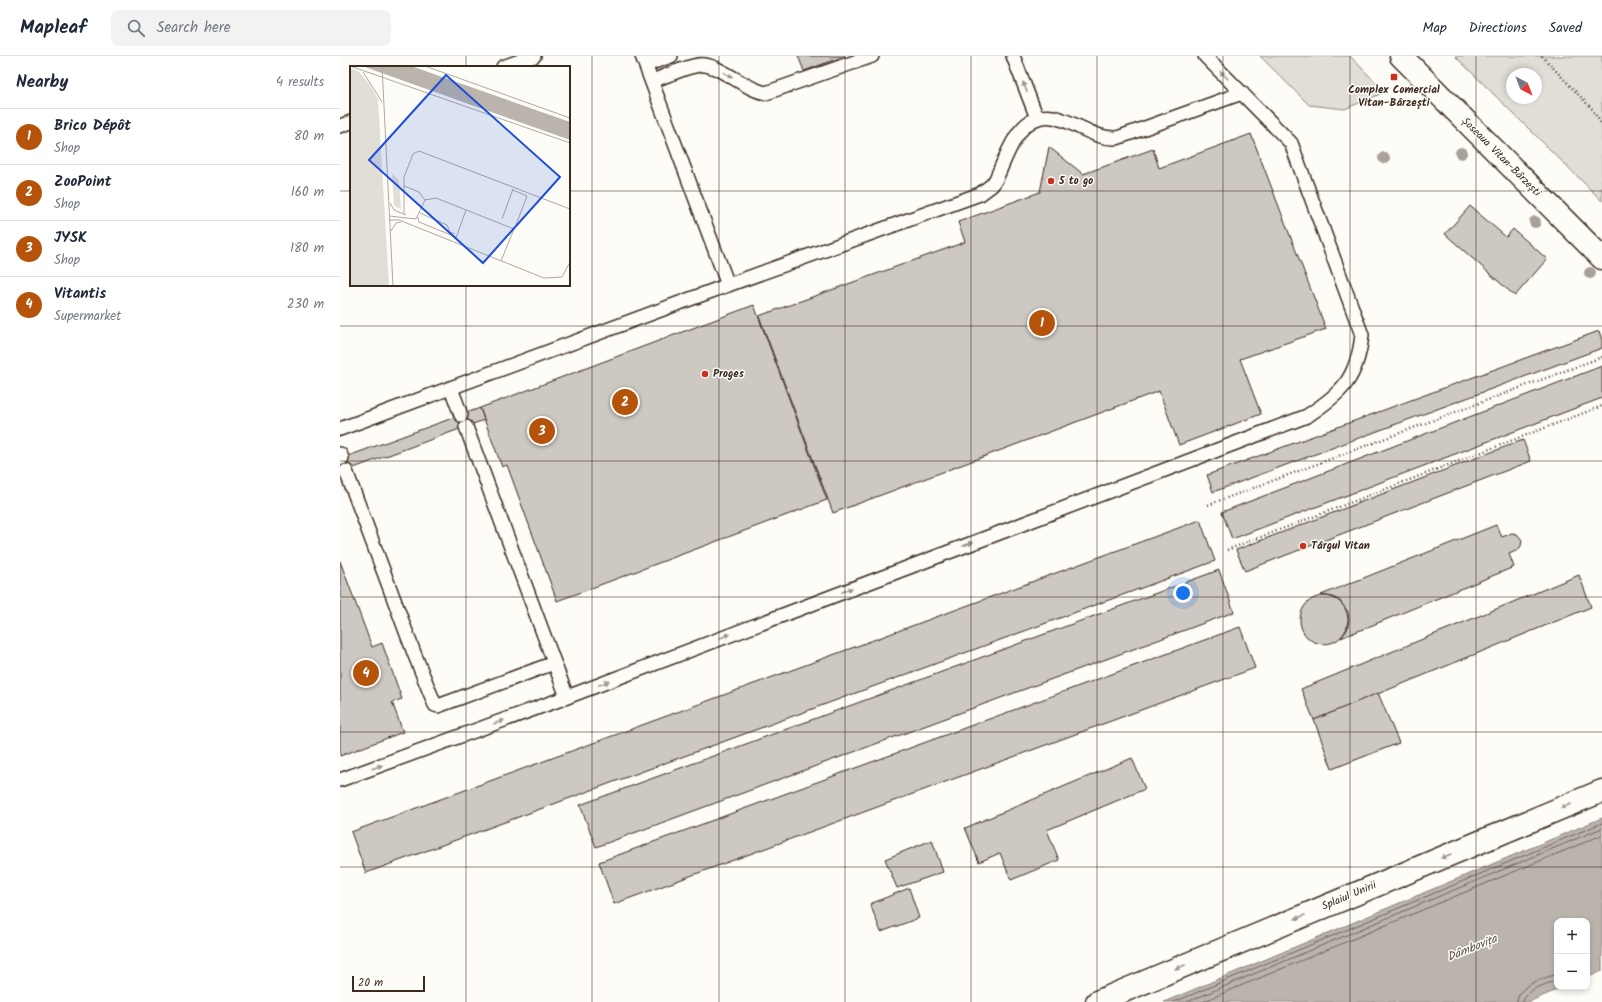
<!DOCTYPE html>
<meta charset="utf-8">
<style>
:root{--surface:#fff;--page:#f2f2f3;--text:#1f2937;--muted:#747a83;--line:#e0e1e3;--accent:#b45309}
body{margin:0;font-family:Kalam,sans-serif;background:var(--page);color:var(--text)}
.controls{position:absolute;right:12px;bottom:12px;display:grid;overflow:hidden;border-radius:8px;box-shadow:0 2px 6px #0003}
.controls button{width:36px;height:36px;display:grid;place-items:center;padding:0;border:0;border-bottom:1px solid var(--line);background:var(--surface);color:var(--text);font:20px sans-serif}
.compass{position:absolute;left:1166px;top:12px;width:36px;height:36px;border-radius:50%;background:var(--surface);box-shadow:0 2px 6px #0003;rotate:138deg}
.scale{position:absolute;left:12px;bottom:10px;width:73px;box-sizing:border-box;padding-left:4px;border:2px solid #3b2a1e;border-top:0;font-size:11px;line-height:14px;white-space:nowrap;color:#3b2a1e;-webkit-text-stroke:3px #fdfcf7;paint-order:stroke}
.you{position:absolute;left:843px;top:537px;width:14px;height:14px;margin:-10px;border:3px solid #fff;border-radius:50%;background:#1a73e8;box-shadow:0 0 0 6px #1a73e833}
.badge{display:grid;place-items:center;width:26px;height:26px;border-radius:50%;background:var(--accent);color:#fff;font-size:13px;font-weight:700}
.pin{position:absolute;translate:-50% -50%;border:2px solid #fff;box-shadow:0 1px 4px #0006}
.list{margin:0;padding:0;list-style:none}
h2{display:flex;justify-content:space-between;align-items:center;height:52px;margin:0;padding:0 16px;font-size:17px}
h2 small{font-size:13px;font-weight:400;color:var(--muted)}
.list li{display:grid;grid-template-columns:26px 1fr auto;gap:12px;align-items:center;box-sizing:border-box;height:56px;padding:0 16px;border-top:1px solid var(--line)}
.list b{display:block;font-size:15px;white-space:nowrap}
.list p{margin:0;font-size:13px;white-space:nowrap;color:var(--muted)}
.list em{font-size:13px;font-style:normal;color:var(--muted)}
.icon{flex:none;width:22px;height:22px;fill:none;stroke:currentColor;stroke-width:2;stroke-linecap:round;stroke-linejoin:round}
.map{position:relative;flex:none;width:1262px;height:946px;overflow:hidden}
header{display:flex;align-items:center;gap:24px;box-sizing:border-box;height:56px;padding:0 20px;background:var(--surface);border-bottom:1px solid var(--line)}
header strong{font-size:19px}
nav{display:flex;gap:22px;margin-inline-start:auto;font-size:14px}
.search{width:280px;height:36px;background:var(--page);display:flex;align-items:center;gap:10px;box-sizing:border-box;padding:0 14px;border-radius:8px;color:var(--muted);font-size:15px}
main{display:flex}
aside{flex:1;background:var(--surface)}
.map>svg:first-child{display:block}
.green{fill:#e1ded7;stroke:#8e847a;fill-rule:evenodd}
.water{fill:#bbb4ad;stroke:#887d74}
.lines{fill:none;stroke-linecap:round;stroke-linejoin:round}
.shore{stroke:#6e6157;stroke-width:1}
.building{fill:#cdc8c2;stroke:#3b2a1e}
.service-casing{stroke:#3b2a1e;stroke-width:16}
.secondary-casing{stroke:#3b2a1e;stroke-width:25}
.path{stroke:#3b2a1e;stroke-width:2.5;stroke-dasharray:1 3;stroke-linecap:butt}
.service{stroke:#fdfcf7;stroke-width:13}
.secondary{stroke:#fdfcf7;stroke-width:22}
.tree{fill:#a9a199}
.oneway{fill:#9c938a}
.grid{fill:none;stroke:#3b2a1e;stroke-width:1;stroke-opacity:0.55}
.poi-dot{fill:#c8321e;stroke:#fdfcf7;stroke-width:1.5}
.labels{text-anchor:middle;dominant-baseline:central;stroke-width:3;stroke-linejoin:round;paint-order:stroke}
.poi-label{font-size:11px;font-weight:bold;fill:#3b2a1e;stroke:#fdfcf7;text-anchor:start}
.street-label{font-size:11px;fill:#3b2a1e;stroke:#fdfcf7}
.water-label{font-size:12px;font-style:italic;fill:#615349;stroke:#fdfcf7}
.inset-road{fill:none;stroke:#afa8a0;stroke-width:1}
.view{fill:#1d4ed8;fill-opacity:0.15;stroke:#1d4ed8;stroke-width:2}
.inset-edge{fill:none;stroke:#3b2a1e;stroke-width:2}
</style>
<header>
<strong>Mapleaf</strong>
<div class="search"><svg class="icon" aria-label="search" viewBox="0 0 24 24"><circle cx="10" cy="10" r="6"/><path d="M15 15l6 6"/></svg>Search here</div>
<nav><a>Map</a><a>Directions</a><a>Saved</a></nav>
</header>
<main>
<aside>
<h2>Nearby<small>4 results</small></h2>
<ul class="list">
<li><span class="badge">1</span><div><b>Brico Dépôt</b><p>Shop</p></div><em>80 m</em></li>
<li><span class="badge">2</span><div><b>ZooPoint</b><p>Shop</p></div><em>160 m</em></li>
<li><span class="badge">3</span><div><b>JYSK</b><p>Shop</p></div><em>180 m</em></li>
<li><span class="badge">4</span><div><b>Vitantis</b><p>Supermarket</p></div><em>230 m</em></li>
</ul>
</aside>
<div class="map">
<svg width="1262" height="946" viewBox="0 0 1262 946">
<rect width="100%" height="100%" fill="#fdfcf7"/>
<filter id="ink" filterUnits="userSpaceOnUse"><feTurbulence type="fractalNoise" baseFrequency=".025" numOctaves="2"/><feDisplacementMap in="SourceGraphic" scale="8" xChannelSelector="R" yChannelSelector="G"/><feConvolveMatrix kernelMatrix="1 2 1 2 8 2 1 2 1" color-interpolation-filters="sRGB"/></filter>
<g filter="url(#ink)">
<g class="green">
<path d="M920 0H1010L1045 36 1005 53 969 49Z"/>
<path d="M1115 0H1262V145L1252 135ZM1172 18H1196V42H1172Z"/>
</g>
<path class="water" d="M1262 762V915L1247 922V865H1217V931H1224L1188 946H824Z"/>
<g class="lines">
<g class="shore">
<path d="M834 946 1262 767"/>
<path d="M847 946 1262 772"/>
<path d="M862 946 1262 779"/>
<path d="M1177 946C1178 928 1203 923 1217 918"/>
<path d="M1183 946C1184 933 1206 929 1217 924"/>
</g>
</g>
<g class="building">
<path d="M458 0H505L464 15Z"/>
<path d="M911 78 986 273 900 303 921 358 839 389 819 335 493 457 419 260 625 186 618 166 700 136 709 91 743 118 813 93 819 112Z"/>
<path d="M1130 150 1166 181 1173 173 1207 203 1175 240 1105 178Z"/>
<path d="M414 249 487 444 217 545 167 409 162 411 140 352Z"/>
<path d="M1259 275 1262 284V292L873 436 867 419Z"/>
<path d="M1262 310V342L892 483 882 456Z"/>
<path d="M140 352 144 364 0 417V403Z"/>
<path d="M1183 384 1191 405 905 515 896 494Z"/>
<path d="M860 464 875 505 26 817 11 776Z"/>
<path d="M1156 469 1162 481 1172 477 1177 478 1182 484 1181 490 1178 494 1169 498 1174 511 1001 582 1007 574 1009 564 1008 556 1000 545 993 541 981 539Z"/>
<path d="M0 505 32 591 42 587 62 643 52 646 63 676 0 700Z"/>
<path d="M879 514 894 556 256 791 240 749Z"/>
<path d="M1239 519 1251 551 974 664 961 633Z"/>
<circle cx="984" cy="564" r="24"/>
<path d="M900 571 915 612 274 848 259 806Z"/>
<path d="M1038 637 1059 687 992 713 974 664Z"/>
<path d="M792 702 805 733 707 774 719 804 671 824 660 797 639 806 625 772Z"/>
<path d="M592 784 603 816 557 832 545 803Z"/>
<path d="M569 832 579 862 541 876 530 848Z"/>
</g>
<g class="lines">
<defs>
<g id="service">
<path d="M302 0 388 229"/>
<path d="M673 0 697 62"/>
<path d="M306 9 331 0"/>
<path d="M163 11 194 0"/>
<path d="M312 25C326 20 345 11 359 9 377 6 405 34 426 37L532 0"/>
<path d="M0 70 11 66"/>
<path d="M111 332 121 359"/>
<path d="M126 371 227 641"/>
<path d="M0 373 388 229 640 138 652 129 656 123C667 100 679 55 713 61 722 63 731 67 739 71 752 77 763 83 777 82L902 37"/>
<path d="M0 398 2 402"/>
<path d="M6 415 74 597 95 649 98 650 214 607"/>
<path d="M0 724 227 641 967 360C1002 337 1017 323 1022 279L951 87 865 0"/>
</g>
<g id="secondary">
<path d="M1061 0 1262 202"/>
<path d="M757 946 1262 735"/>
</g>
</defs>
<use href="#service" class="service-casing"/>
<use href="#secondary" class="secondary-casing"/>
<g class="path">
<path d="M1202 0 1252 53 1262 69"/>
<path d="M868 449 1262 301"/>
<path d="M887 494 1262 350"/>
</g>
<use href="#service" class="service"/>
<use href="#secondary" class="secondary"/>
</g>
<g class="tree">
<circle cx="1121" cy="97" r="6"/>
<circle cx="1044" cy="102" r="6"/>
<circle cx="1195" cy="166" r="6"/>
<circle cx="1250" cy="217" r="6"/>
</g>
<defs><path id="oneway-solid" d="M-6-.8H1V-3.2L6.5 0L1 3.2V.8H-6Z"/></defs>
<g class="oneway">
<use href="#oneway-solid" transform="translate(388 19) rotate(29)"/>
<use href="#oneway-solid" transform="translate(884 19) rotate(-135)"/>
<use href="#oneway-solid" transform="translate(685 31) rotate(-111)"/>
<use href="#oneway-solid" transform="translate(628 488) rotate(-21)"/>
<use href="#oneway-solid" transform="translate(507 534) rotate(-21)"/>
<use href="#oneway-solid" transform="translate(385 580) rotate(-21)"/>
<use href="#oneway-solid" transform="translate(264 627) rotate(-21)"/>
<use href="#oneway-solid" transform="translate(159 666) rotate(-20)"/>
<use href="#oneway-solid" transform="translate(37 711) rotate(-20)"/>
<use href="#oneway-solid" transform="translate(1226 750) rotate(157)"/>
<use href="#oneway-solid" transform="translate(1106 800) rotate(157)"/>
<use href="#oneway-solid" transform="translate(960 861) rotate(157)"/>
<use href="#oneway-solid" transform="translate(840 911) rotate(157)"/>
</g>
</g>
<path class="grid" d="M126 0V11M252 0V946M379 0V946M505 0V946M631 0V946M757 0V946M883 0V946M1010 0V946M1136 0V946M0 135H11M229 135H1262M126 229V946M0 270H1262M0 405H1262M0 541H1262M0 676H1262M0 811H1262"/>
<g class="poi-dot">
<rect x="1050" y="17" width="8" height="8" rx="2"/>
<circle cx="711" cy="125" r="4"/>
<circle cx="365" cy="318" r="4"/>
<circle cx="963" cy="490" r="4"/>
</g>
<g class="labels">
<g class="poi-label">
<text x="1054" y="34" text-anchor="middle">Complex Comercial<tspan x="1054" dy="13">Vitan-Bârzești</tspan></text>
<text x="719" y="125">5 to go</text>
<text x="373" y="318">Proges</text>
<text x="971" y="490">Târgul Vitan</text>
</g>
<g class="street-label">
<text transform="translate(1161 101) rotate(45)">Șoseaua Vitan-Bârzești</text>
<text transform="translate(1009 840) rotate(-23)">Splaiul Unirii</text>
</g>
<g class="water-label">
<text transform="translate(1132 892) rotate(-22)">Dâmbovița</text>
</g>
</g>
<g transform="translate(10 10)">
<rect width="220" height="220" fill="#fdfcf7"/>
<path d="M0 2 8 5 18 16 28 33 39 220H0ZM42 108 49 114 51 143 44 140Z" fill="#e1ded7"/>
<path d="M12 0H61L220 56V74Z" fill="#bbb4ad"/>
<path class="inset-road" d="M0 0 220 77M32 0 43 220M75 0 220 52M13 6 32 36M54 120 69 126 75 134M163 124 177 130 166 159M75 134 86 132 164 163 151 195M40 137 44 144 56 149M70 147 97 159 100 166 105 168M54 148V111L63 88 69 85 220 143M39 150 66 153 75 134M68 151 69 156 106 171M152 153 163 123M39 154H49L194 212 212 211 220 196M41 165 46 157 51 156M106 172 116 144"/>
<path class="view" d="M96 9 210 111 133 197 19 94Z"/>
<rect width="220" height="220" class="inset-edge"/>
</g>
</svg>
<div class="controls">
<button>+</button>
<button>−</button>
</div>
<svg class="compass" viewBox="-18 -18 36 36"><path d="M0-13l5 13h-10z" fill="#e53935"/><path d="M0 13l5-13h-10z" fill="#747a83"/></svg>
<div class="scale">20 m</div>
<div class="you"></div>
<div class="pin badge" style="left:702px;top:267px">1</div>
<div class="pin badge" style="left:285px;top:346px">2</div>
<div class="pin badge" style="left:202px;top:375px">3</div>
<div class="pin badge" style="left:26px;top:617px">4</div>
</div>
</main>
